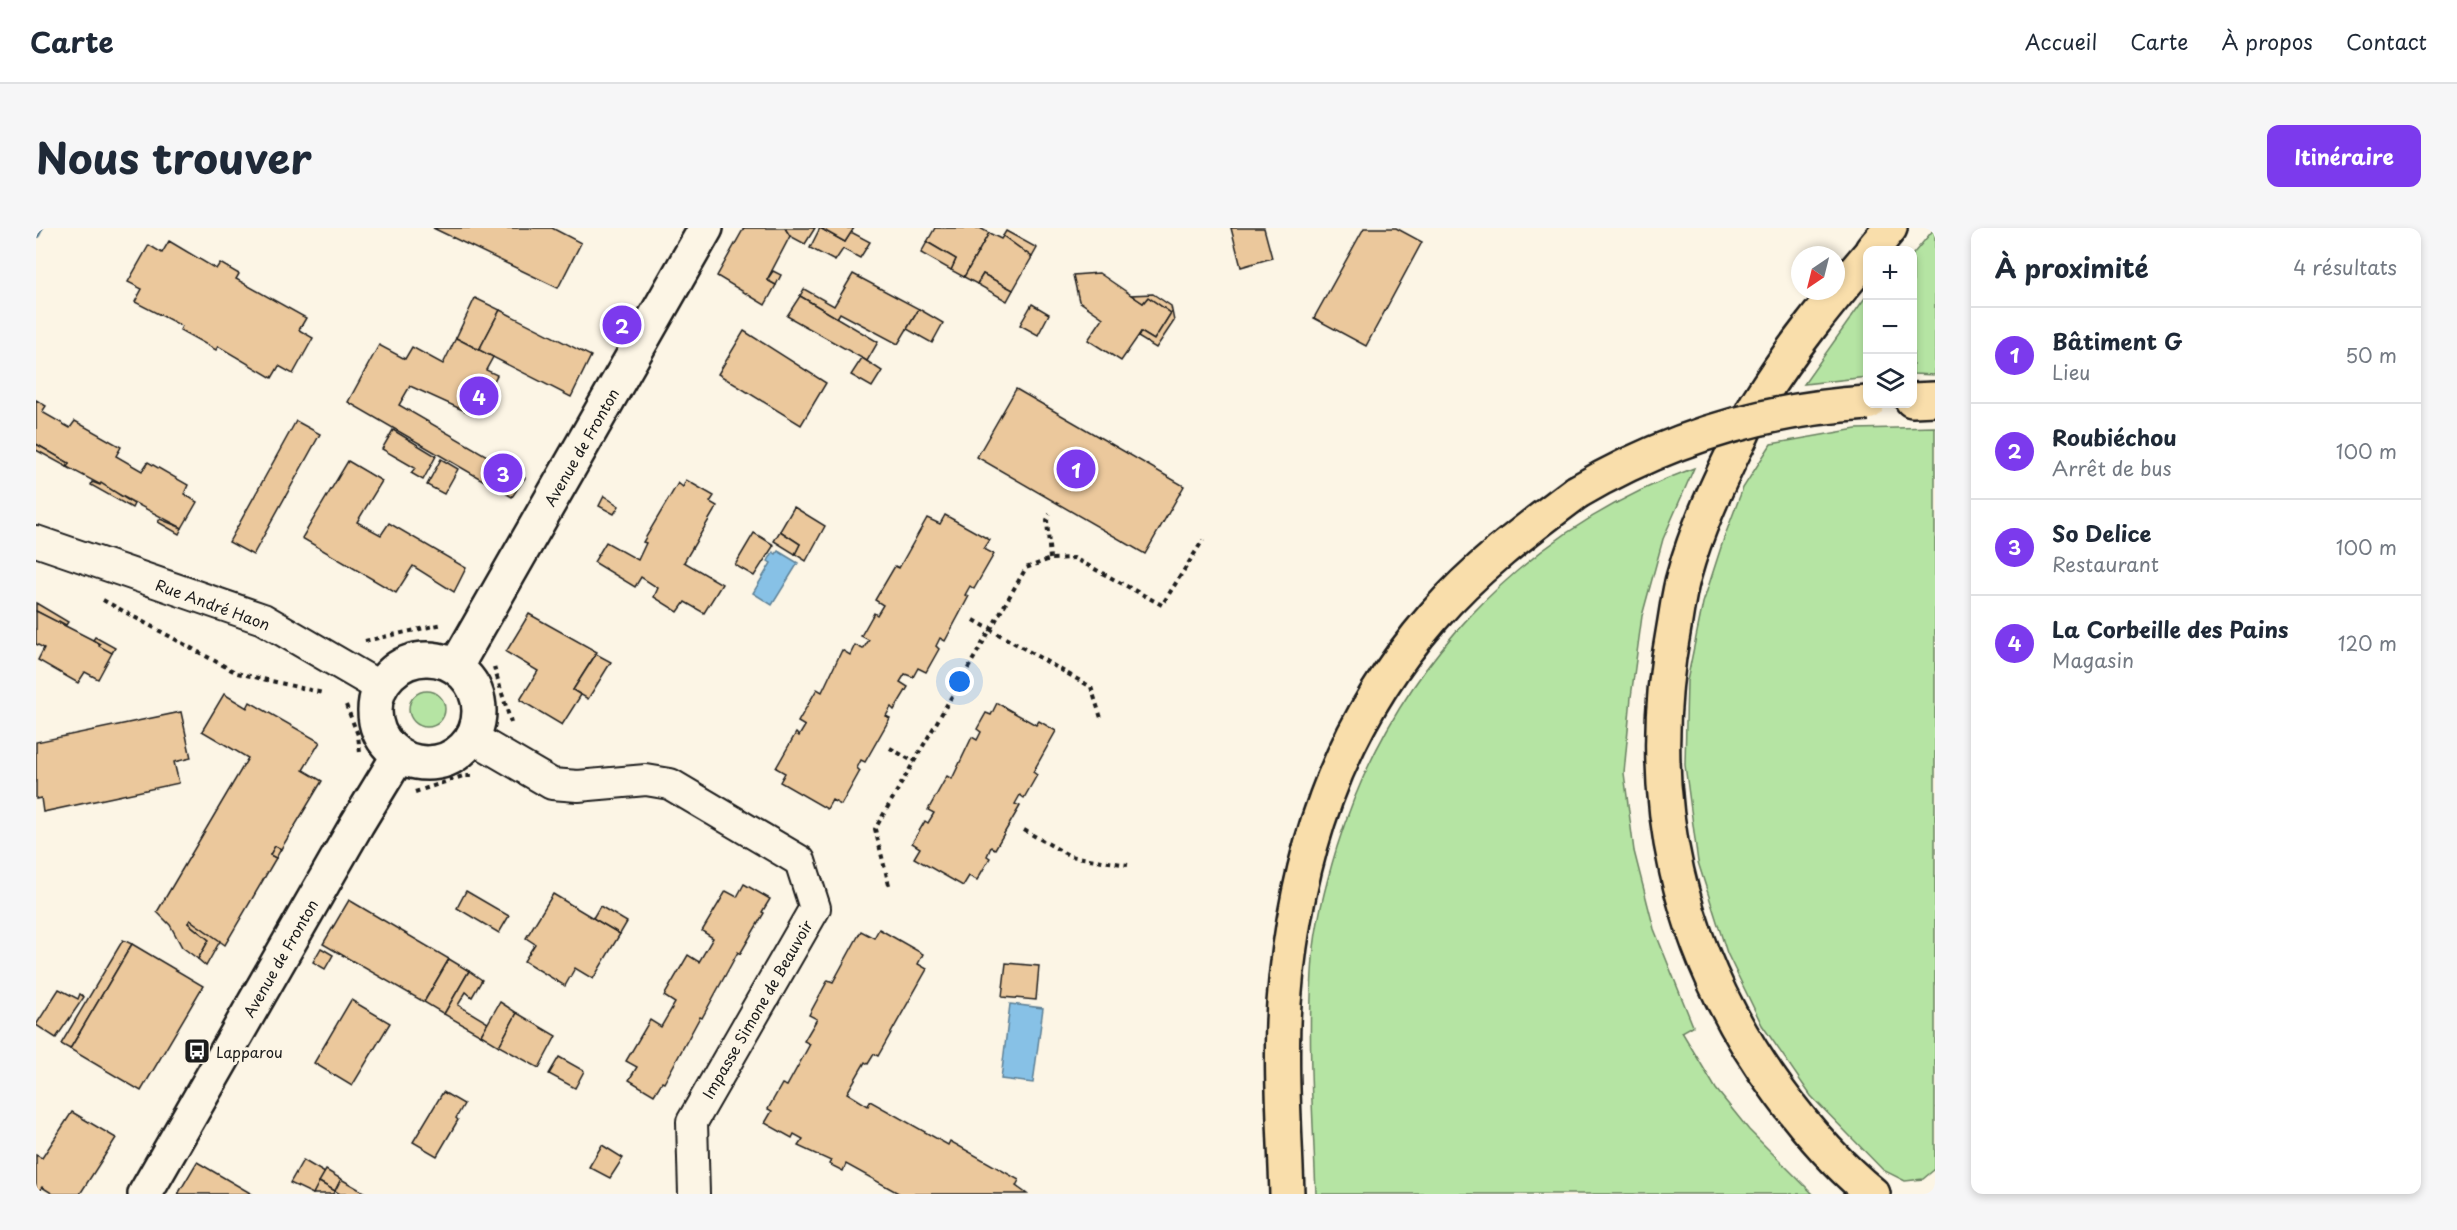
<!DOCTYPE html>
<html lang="fr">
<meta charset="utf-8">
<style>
:root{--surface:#fff;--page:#f6f6f7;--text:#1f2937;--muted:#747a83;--line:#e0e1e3;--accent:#7c3aed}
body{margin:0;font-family:"Playpen Sans",sans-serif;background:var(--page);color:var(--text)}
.controls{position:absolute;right:18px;top:18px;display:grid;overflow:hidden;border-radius:12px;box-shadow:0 3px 9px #0003}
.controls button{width:54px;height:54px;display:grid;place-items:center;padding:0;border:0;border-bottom:2px solid var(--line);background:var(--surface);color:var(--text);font:30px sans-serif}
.compass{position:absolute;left:1755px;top:18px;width:54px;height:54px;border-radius:50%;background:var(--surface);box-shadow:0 3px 9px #0003;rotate:215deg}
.you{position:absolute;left:924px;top:454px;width:21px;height:21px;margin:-15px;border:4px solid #fff;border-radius:50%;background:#1a73e8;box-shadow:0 0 0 9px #1a73e833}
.badge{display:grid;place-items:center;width:39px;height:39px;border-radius:50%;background:var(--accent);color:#fff;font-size:20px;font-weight:700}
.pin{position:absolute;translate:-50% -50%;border:3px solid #fff;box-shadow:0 2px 6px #0006}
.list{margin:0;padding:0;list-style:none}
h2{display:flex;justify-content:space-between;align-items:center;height:78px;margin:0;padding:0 24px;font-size:26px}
h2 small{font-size:20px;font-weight:400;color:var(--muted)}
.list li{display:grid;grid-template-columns:39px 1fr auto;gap:18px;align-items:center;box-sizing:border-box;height:96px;padding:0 24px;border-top:2px solid var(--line)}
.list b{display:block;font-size:22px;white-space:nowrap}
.list p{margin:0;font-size:20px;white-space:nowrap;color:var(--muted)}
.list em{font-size:20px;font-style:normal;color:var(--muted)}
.icon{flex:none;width:33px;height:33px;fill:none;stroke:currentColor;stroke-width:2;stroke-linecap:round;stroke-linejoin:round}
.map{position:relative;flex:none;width:1899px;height:966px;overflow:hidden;border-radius:12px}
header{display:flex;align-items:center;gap:36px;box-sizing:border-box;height:84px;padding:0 30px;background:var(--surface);border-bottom:2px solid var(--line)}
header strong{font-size:28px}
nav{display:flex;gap:33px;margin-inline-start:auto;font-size:21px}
.intro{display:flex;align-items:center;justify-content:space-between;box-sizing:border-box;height:144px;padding:0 36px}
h1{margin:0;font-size:42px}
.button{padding:15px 27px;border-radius:12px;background:var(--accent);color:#fff;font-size:21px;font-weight:700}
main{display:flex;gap:36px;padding:0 36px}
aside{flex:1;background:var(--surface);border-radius:12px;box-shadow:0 3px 9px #0003}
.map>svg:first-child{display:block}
.green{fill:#b5e4a3;stroke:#688060;stroke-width:1.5}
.water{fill:#87c1e6;stroke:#5c7f95;stroke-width:1.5}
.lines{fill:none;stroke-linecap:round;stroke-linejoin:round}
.stream{stroke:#5c7f95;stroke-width:9}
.building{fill:#ebc89c;stroke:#1c1c1c;stroke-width:1.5}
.minor-casing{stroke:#1c1c1c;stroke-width:34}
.secondary-casing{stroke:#1c1c1c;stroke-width:38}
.motorway-casing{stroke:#1c1c1c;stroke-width:38}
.path{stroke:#1c1c1c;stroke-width:4;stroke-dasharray:4.5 4.5;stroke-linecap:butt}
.minor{stroke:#fcf5e5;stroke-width:30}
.secondary{stroke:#fcf5e5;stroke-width:33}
.motorway{stroke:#f9deab;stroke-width:33}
.motorway-bridge-casing{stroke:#1c1c1c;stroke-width:38;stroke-linecap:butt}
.motorway-bridge{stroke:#f9deab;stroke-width:33}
.labels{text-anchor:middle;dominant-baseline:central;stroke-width:6;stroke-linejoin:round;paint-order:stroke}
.street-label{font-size:15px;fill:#1c1c1c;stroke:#fcf5e5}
.poi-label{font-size:15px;fill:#1c1c1c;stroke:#fcf5e5;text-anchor:start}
</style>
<header>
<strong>Carte</strong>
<nav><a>Accueil</a><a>Carte</a><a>À propos</a><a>Contact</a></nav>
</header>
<div class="intro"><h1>Nous trouver</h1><a class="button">Itinéraire</a></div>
<main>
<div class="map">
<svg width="1899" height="966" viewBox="0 0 1899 966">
<rect width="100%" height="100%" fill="#fcf5e5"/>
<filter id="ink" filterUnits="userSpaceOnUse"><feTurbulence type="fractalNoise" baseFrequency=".0167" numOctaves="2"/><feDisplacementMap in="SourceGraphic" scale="12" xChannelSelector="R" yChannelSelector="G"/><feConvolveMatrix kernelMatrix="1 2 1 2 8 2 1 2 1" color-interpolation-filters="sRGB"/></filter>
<g filter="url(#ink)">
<g class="green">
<path d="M1899 0V147L1877 146V26Z"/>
<path d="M1831 67V149L1768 156 1826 74Z"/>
<path d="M1899 199V941L1887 951 1869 953 1847 942 1775 868 1726 797 1691 725 1662 634 1649 537 1651 453 1667 375 1688 310 1707 260 1735 216 1820 201Z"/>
<path d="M1658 240 1627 311 1606 388 1595 469 1588 545 1598 623 1618 701 1657 798 1646 804 1680 861 1713 902 1777 966H1280C1277 888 1271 808 1277 730 1280 692 1290 655 1301 619 1356 442 1484 304 1658 240Z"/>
<circle cx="391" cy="481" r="18"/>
</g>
<g class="water">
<path d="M742 323 762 335 736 377 717 365 735 335 732 333 737 324 740 326Z"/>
<path d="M974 776 1007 780 997 855 965 851Z"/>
</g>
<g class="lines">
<path class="stream" d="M0 6 3 0"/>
</g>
<g class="building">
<path d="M397 0H516L545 15 522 60Z"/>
<path d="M708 0H749L754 8 731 52 740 57 729 77 681 48Z"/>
<path d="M749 0H779L769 16 754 8Z"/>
<path d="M784 0 809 14 815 4 834 14 824 30 807 21 799 33 774 20Z"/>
<path d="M784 0H818L809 14Z"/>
<path d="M899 0H944L953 5 928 49 915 42 920 31 891 14Z"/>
<path d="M1195 0H1228L1236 30 1205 39Z"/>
<path d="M1328 0H1360L1386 14 1330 118 1278 90Z"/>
<path d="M970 3 1001 20 996 29 967 8Z"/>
<path d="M953 5 965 11 967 8 996 29 977 62 947 46 941 56 928 49Z"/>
<path d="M133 13 180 41 184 35 203 46 200 51 270 90 263 102 277 110 257 146 243 138 236 150 182 118 180 122 144 102 146 98 99 74 106 61 92 54 113 17 126 25Z"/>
<path d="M891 14 920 31 915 42 885 25Z"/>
<path d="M737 43 745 47 740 57 731 52Z"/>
<path d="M1063 45 1107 75 1112 69 1135 85 1118 112 1105 104 1085 133 1052 112 1067 90 1043 73 1037 47Z"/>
<path d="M817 46 883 81 862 116 804 85 801 90 764 68 768 61 798 78Z"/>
<path d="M947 46 977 62 971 73 941 56Z"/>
<path d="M1117 66 1135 78 1138 93 1120 120 1102 109 1105 104 1118 112 1135 85 1112 69 1107 75 1095 67Z"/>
<path d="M764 68 842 114 831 133 751 88Z"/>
<path d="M439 70 464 82 443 122 420 110Z"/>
<path d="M996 76 1013 86 1002 107 984 97Z"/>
<path d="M883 81 907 95 896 115 871 101Z"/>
<path d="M464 82 555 128 535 169 443 122Z"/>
<path d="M708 103 790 155 765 197 682 146Z"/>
<path d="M420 110 457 129 450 142 461 147 440 188 374 158 363 177 489 250 476 269 312 174 343 117 369 131 376 119 407 136Z"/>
<path d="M826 130 846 143 836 159 815 147Z"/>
<path d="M980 161 1148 258 1109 326 941 229Z"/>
<path d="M0 172 10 178 6 184 34 200 39 193 85 219 80 228 106 243 112 234 152 257 148 266 161 274 146 300 31 239 33 235 0 216Z"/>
<path d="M260 193 284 206 217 327 193 314Z"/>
<path d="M357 202 400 228 387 252 375 245 379 240 346 221Z"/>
<path d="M0 216 33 235 31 239 0 222Z"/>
<path d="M405 231 422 241 408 266 391 257Z"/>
<path d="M312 233 346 253 321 294 345 307 353 295 430 340 418 364 377 338 360 365 266 310Z"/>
<path d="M650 252 678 268 674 274 681 278 648 334 686 356 668 385 649 374 642 384 618 369 622 360 605 349 599 359 558 334 570 314 602 332 610 315 607 314 642 255 647 259Z"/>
<path d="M56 254 64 257 65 255 98 276 96 280 55 257Z"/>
<path d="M568 268 583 278 578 286 563 278Z"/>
<path d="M758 279 789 298 770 333 759 326 764 316 744 303Z"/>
<path d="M909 287 954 312 948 321 958 326 938 361 934 358 929 367 933 368 909 413 904 410 900 418 903 421 890 444 882 440 877 449 869 446 864 454 872 459 858 482 855 479 850 488 854 490 829 534 825 532 821 540 824 543 805 577 796 572 791 581 744 554 749 545 740 540 760 505 763 508 769 498 762 494 781 461 786 464 806 422 814 427 819 417 827 421 833 412 825 408 838 385 841 387 847 377 839 372 859 338 863 340 891 290 904 296Z"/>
<path d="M124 291 146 300 143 306 122 294Z"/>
<path d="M744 303 764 316 759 326 738 313Z"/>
<path d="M718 305 738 317 718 348 699 337Z"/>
<path d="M0 375 32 394 30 397 23 393 22 395 0 383Z"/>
<path d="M0 383 57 412 76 425 62 451 49 444 42 455 2 432 8 420 0 416Z"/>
<path d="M493 386 561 424 537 462 545 467 526 497 484 472 502 443 470 424Z"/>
<path d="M59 409 79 420 76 425 63 418 64 416 57 412Z"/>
<path d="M560 426 575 434 552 471 537 462Z"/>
<path d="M188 466 211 480 214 474 284 514 267 542 286 553 245 621 239 618 234 627 240 630 189 717 154 692 152 695 173 712 162 731 146 719 134 697 121 684 212 530 166 503Z"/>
<path d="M961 475 1000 497 1003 493 1020 503 997 544 1001 547 988 570 984 567 979 576 984 578 959 621 955 619 951 628 954 630 941 652 933 648 927 658 878 630 884 620 876 615 889 593 892 595 898 585 892 582 911 548 916 551 936 509 941 512 945 504 941 501 950 485 955 487Z"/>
<path d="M145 484 155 530 138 534 143 555 7 584 5 570 0 571V514Z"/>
<path d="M239 618 245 621 240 630 234 627Z"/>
<path d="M708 656 734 671 726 684 728 685 704 726 702 724 666 790 664 789 628 855 626 854 618 867 593 852 601 839 590 833 614 792 625 799 639 775 628 768 652 727 663 734 677 710 666 703 690 663 701 669Z"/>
<path d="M430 663 473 688 463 705 421 680Z"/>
<path d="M517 666 584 706 557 751 539 740 529 758 488 733 499 716 490 710Z"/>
<path d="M313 672 413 731 388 774 287 716Z"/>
<path d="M564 678 591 694 584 706 557 690Z"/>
<path d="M154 692 184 713 170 738 162 731 173 712 152 695Z"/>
<path d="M843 701 887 726 882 736 891 741 842 828 838 826 832 836 829 834 811 865 832 878 834 873 912 917 914 913 983 952 980 958 991 966H864L810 936 807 943 793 936 795 933 762 918 767 911 758 906 756 910 729 895 736 883 732 881 746 856 751 858 774 816 768 813 781 791 773 787 792 752 797 754 825 703 838 710Z"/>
<path d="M87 712 96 716 34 821 25 816Z"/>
<path d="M96 716 167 758 105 863 34 821Z"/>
<path d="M285 720 297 727 289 741 277 734Z"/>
<path d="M413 731 433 743 408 786 388 774Z"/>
<path d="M970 735 1003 738 1000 772 966 769Z"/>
<path d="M433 743 446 752 436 769 430 764 422 777 452 795 445 807 408 786Z"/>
<path d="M23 761 42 771 44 766 48 769 20 810 0 797Z"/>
<path d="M315 772 354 795 316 858 278 835Z"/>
<path d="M464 774 481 785 463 818 445 807Z"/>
<path d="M481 785 520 808 503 840 463 818Z"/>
<path d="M523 829 548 843 539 860 513 846Z"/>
<path d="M407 864 428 876 420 890 422 892 401 928 377 914Z"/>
<path d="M36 884 80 910 44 966H17L6 959 3 963 0 962V927L6 930Z"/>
<path d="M566 917 587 930 574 950 553 939Z"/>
<path d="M267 932 289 945 277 966 254 955Z"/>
<path d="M161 934 216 966H142Z"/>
<path d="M290 942 305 951 299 963 283 954Z"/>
<path d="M305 951 331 966H304L299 963Z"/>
<path d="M283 954 299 963 297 966H277Z"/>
</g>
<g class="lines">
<defs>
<g id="minor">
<path d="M0 313 227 391 344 459"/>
<path d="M437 510 516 556 542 558 610 552 634 556 764 633 779 680 656 894 658 966"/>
</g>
<g id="secondary">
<circle cx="391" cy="483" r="52"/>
<path d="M420 438 670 0"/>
<path d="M109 966 321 596 363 527"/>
</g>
<g id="motorway">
<path d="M1836 22 1854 0"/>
<path d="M1832 28C1793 74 1755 120 1723 172 1714 186 1708 204 1700 219 1680 260 1660 303 1648 347 1643 363 1641 382 1638 399 1606 568 1642 726 1744 865 1771 902 1801 937 1837 966"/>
<path d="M1876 172 1899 171"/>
<path d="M1251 966C1249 905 1244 836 1248 775 1259 630 1300 501 1397 389 1438 341 1490 302 1541 264"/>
</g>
</defs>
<use href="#minor" class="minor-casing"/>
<use href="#secondary" class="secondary-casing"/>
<use href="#motorway" class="motorway-casing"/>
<g class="path">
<path d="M1014 331 1011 292 1014 286"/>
<path d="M67 372 201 445 287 465"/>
<path d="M938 392 1055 459 1065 490"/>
<path d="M329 413 407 396"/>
<path d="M458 439 475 495"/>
<path d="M310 477 322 507 324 525"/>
<path d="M854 520 878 534"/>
<path d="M379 564 427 548H438"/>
<path d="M988 602 1034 628 1092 637"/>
<path d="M853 657 839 601 990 340 1014 331 1038 330 1126 377 1167 312"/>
</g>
<use href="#minor" class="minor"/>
<use href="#secondary" class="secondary"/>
<use href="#motorway" class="motorway"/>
<defs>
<path id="motorway-bridge" d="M1541 264C1631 211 1727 181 1832 175"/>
</defs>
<use href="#motorway-bridge" class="motorway-bridge-casing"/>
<use href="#motorway-bridge" class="motorway-bridge"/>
</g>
</g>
<defs>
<symbol id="bus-square" viewBox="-11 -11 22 22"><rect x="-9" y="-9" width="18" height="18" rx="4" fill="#1c1c1c" stroke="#fcf5e5"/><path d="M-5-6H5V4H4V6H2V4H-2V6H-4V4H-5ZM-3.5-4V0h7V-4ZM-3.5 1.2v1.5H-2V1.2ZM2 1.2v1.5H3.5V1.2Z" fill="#fff"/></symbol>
</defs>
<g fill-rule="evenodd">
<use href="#bus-square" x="146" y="808" width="30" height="30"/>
</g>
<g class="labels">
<g class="street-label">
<text transform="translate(545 219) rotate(-60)">Avenue de Fronton</text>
<text transform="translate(177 376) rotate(20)">Rue André Haon</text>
<text transform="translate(244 730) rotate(-60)">Avenue de Fronton</text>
<text transform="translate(721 781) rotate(-60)">Impasse Simone de Beauvoir</text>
</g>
<g class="poi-label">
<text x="180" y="823">Lapparou</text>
</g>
</g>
</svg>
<div class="controls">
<button>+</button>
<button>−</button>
<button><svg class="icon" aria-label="layers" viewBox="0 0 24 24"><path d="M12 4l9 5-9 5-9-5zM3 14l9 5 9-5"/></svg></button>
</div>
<svg class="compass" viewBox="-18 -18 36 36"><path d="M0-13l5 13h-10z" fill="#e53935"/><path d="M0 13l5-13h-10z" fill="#747a83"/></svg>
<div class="you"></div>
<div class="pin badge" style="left:1040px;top:241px">1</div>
<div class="pin badge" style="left:586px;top:97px">2</div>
<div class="pin badge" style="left:467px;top:245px">3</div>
<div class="pin badge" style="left:443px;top:168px">4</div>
</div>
<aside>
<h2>À proximité<small>4 résultats</small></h2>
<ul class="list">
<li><span class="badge">1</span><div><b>Bâtiment G</b><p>Lieu</p></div><em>50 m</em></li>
<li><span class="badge">2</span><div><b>Roubiéchou</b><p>Arrêt de bus</p></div><em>100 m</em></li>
<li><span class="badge">3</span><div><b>So Delice</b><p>Restaurant</p></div><em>100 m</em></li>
<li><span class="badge">4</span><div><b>La Corbeille des Pains</b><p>Magasin</p></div><em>120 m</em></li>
</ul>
</aside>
</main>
